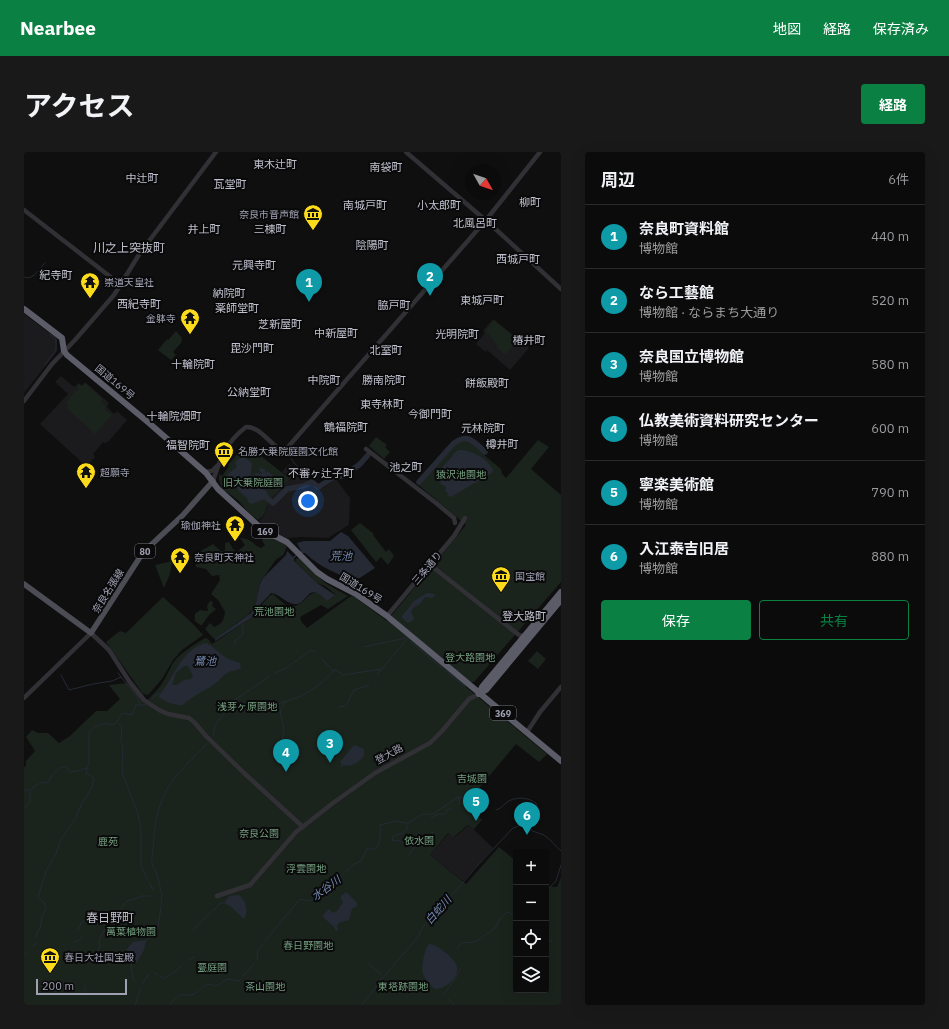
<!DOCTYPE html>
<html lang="ja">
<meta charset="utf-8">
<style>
:root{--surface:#0b0b0c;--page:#19191a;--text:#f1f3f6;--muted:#9a9b9d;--line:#2b2b2d;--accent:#0b8043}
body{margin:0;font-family:"IBM Plex Sans","Noto Sans JP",sans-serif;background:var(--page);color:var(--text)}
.controls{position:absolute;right:12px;bottom:12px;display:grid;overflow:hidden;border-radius:4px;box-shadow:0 4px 16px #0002}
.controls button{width:36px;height:36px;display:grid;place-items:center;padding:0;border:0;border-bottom:1px solid var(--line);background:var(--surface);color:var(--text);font:20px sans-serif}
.compass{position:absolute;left:441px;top:12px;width:36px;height:36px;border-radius:50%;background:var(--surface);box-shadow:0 4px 16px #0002;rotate:130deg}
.scale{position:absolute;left:12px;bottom:10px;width:91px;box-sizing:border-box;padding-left:4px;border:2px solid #9fa1b2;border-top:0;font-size:11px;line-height:14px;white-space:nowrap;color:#9fa1b2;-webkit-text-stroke:3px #0a0a0b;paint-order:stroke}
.you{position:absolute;left:284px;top:349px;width:14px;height:14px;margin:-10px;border:3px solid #fff;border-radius:50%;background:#1a73e8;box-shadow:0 0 0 6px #1a73e833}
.badge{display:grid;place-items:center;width:26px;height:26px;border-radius:50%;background:var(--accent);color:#fff;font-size:13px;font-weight:700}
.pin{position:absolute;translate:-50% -33px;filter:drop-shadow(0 1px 2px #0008)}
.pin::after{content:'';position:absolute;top:21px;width:14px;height:12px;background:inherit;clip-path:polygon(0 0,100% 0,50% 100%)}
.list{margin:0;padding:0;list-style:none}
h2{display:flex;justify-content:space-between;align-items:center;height:52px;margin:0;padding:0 16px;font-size:17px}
h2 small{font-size:13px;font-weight:400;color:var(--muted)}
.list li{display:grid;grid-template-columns:26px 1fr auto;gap:12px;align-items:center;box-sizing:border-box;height:64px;padding:0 16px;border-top:1px solid var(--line)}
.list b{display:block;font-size:15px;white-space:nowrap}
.list p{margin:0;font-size:13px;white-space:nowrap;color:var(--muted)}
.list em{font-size:13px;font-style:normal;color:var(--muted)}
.actions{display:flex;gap:8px;padding:12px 16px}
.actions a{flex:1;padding:9px 0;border:1px solid var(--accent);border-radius:4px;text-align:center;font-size:14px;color:var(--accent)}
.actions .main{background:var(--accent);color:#fff}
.icon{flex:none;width:22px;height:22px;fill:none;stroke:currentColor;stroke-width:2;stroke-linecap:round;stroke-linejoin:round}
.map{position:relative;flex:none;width:537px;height:853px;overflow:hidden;border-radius:4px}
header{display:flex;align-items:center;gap:24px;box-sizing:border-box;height:56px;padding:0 20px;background:var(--accent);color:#fff}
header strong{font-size:19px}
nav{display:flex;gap:22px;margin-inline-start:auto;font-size:14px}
.intro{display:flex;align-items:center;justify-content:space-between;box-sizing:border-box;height:96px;padding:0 24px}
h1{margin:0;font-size:28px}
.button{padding:10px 18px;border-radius:4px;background:var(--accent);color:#fff;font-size:14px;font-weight:700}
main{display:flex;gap:24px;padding:0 24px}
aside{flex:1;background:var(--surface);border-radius:4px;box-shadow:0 4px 16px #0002}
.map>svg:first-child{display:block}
.built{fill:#1b1b1d}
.green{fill:#1b231d}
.water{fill:#252a34;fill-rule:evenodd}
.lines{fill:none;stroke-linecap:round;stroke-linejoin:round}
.stream{stroke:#252a34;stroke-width:1}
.river{stroke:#252a34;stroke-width:5.5}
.minor{stroke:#303035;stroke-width:4.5}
.major{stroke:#4b4c54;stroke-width:5.5}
.highway{stroke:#5b5c67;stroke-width:6}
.labels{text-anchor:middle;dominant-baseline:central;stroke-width:4;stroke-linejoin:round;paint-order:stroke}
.shield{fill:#0a0a0b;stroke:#727480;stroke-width:1}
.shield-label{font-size:9px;font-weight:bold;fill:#9fa1b2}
.poi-label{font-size:10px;fill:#9fa1b2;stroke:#0a0a0b;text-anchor:start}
.street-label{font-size:10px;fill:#9fa1b2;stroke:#0a0a0b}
.park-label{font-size:10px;fill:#749f7f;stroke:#0a0a0b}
.neighbourhood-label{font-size:11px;fill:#c0c1ce;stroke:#0a0a0b}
.water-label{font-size:11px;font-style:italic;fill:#7388b0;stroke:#0a0a0b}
.quarter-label{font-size:12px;fill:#c0c1ce;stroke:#0a0a0b}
</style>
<header>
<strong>Nearbee</strong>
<nav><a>地図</a><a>経路</a><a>保存済み</a></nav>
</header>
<div class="intro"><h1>アクセス</h1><a class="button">経路</a></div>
<main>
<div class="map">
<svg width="537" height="853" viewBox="0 0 537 853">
<rect width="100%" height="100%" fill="#0f0f10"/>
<g class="built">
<path d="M0 162 33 187V199L0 241Z"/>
<path d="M469 167 505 196 486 218 463 198 462 200 452 192 461 181 459 179Z"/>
<path d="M37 224 50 235 55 231 58 234 61 230 85 251 83 255 90 262 93 259 103 268 84 290 81 291 79 290 69 302 71 305 62 314 16 272 44 242 31 230Z"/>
<path d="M265 312 294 336H299L312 327 326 346 325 372 323 374 304 386 276 385 263 386 253 382 235 369 239 365 246 347 258 334 267 327 258 320Z"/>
<path d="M445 673 469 696 439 729 406 703 425 681 431 685Z"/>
</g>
<g class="green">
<path d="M470 168 494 188 483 201 480 202 473 196 474 194C469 189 468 185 462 180L464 178 463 177Z"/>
<path d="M152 179 158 186 157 191 149 200 152 203 147 208 134 198 143 187 144 188Z"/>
<path d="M61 231 79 247 77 249 82 255 80 257 88 263 71 282 43 256 45 254 42 251 52 238 53 239 55 237 53 235 55 232 58 234Z"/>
<path d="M352 285 363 293 361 295 366 300 360 307 345 294Z"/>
<path d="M437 286 447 287 463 300 460 303 477 317 478 322 482 326 514 288 525 295 507 317 537 343V430L450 530H446L442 535 523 602 515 610 492 592 456 635 453 641 459 648 449 660 458 668 450 677 444 673 430 685 424 681 406 703 442 732 475 695 492 709V838H522V734L533 735 537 725V853H0V615L2 614V609L11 599 2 585 8 578 14 581H24L35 591 46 584 72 559H83L96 547 85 533 104 531 120 551C126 545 132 540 137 533 142 526 145 518 149 511 156 501 170 493 181 486L184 487 188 492 227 466 245 444 249 442 265 456C269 454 272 454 275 452 282 449 282 443 292 440L297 442 303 448 311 442 301 434 293 431 272 411 271 408 275 405 301 431 324 444 304 457 297 453 276 465 277 469 283 476 327 444 331 445 363 469 442 373 392 331 429 290Z"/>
<path d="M218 298 228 306 233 301 266 327 246 347 239 364 234 368 224 360 214 348 198 337 195 327V322L198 324 205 314 204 313 215 300H216Z"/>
<path d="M336 371 350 382 349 383 362 400 365 397 370 404 364 413 357 405 352 410 327 378Z"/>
<path d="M240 383 256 388 263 393C262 396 261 399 260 402 257 405 253 406 250 410 247 416 242 421 238 427 234 435 235 443 232 451 227 464 219 465 210 473 203 478 198 484 190 487L181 477 186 471 190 475C198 472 200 468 201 460L194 448 187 442 196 428 195 423 188 424 182 417 172 415 171 404 175 400 189 392 197 399H200L201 398V391L205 390 209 397 213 400 221 393 216 386C230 387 228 393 237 396L241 393 238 389Z"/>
<path d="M148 409 146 422 140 436 131 413Z"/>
<path d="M139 445 168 471 179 483 158 498 149 508 138 527 124 543 119 542 82 490 96 479 102 481Z"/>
<path d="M186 449 189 450 188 454 192 457 185 463 178 473H176L171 469V462L176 458 184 459 183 454Z"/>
<path d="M513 499 522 507 514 517 504 509Z"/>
</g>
<g class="water">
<path d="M435 298C448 298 463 306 469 318L468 321 427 345 423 343 424 341 421 339 422 335 417 332C412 318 419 315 426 307 429 303 430 300 435 298Z"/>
<path d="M219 304 228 311 227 321 228 325 232 321 239 322 236 319V314L238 317H241L242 321 244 319 250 325H252V327H254L255 332 251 333 249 330 251 328 249 327 244 328 238 324 231 323 230 326 236 332V334L241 337 245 344 243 346 228 352 224 350C223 342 216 343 213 336L205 337 198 332 205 321 213 315 211 310 217 305Z"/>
<path d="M317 380 324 384 351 416 331 429C311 421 296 415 281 401H277L270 406V409L293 431 311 443 303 449C282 427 285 454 270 452 261 451 256 442 247 441L233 456 227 466 191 489V487L227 461 232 451 236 432 239 426 262 403 263 399 269 405 277 399 273 391 280 389H306Z"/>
<path d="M403 441 410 442 411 444 408 446 401 445 396 452 390 455 387 460 390 466 388 469 384 471 378 466V464L390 449Z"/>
<path d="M184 491V493H186L202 506 216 511 217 516C213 519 209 518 205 520 200 522 197 527 193 530 182 539 169 543 159 553 150 553 143 551 135 545 137 540 141 536 144 531 153 516 164 493 184 491ZM160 514H164L169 524 167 527 160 528 152 533H148L152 521Z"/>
<path d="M330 593 338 596 340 598V604C334 611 328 615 319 613L318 615 316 614 318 612 316 610Z"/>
<path d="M322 740 333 751V754L328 757 325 768 315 771 313 774 314 778 312 779 310 775 298 764 305 757 309 761 314 758 319 750 317 747V744Z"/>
<path d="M215 743C222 749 224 757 221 766H219L206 754 200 751 205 744Z"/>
<path d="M122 788 120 798 113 810H108L104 807 103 797 109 790Z"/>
<path d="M405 792C412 791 433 808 433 815 435 826 422 837 411 837 399 826 396 821 400 804 401 799 402 796 405 792Z"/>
</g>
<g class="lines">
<g class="stream">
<path d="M0 125C9 129 15 117 21 111"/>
<path d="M21 213 32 198V187L26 182"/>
<path d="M264 302 270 311 283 323 284 327 288 330"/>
<path d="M387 490 417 515"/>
<path d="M211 493V489L219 482V476L218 472"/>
<path d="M340 495 382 486"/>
<path d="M297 506 309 519 312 518 319 523 358 517"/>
<path d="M422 519 440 534"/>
<path d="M94 521 97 525"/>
<path d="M251 521 262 516 287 498 291 500"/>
<path d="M37 523 45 538 69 532 88 529 97 525 113 544 116 553"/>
<path d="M353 523 383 487"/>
<path d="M128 547 132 543 137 542"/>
<path d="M208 550 246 524"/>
<path d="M314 555 322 554 330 538 345 533"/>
<path d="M239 560C250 551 264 550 277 544 289 538 300 530 309 519"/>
<path d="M94 571 98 574 97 590"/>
<path d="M189 584 191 573 206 554"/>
<path d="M258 587 260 578 256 559 262 549"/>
<path d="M98 592 99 596 98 614 99 623 114 662 117 677V715L124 728"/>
<path d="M444 634 441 630 445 626"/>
<path d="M0 638H6L16 631 25 630 28 623 37 615H43L46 620 53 619 63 616 65 611V580C73 573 78 570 89 573L93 570 98 561 108 563 112 553H122"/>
<path d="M434 645 436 651 434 653"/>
<path d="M0 657 6 649V639"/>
<path d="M472 658C477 657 478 654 482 651 490 644 504 645 512 651L513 653 511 660 500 672C505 679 512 680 520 683 527 687 531 695 537 699"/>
<path d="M407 666 414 662H421L424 657H428"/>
<path d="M383 673V676C380 681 375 683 369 684L368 688 376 689 380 691 385 687H388L396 681"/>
<path d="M391 686 396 687 397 690C402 690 405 686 409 684L408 680"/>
<path d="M36 689 52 665 58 651 68 635 70 626 62 621 63 616"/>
<path d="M383 689 389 692 390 696 385 703"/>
<path d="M125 730 129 738"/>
<path d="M522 739 532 729 537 713"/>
<path d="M137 752 138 742 132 719C125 714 129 703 129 696 130 676 133 657 142 639 150 623 170 605 183 592"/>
<path d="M189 759 197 751H200"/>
<path d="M87 765 90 760C99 759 97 755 102 750 107 747 113 747 117 744H128"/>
<path d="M81 767 86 769"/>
<path d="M54 778 58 770 68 764"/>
<path d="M169 778 186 761"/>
<path d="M131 780 134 776 137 754"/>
<path d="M522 781 524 783V787L528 790"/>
<path d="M12 786V783L16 776 18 765 22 756 21 752 14 745 22 719 32 702 36 690"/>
<path d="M57 788V785"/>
<path d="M122 788 130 782"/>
<path d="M241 789 276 747 284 749C305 745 319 715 337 709L343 697C345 697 348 697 350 697 358 694 356 679 356 673L372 669 380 671H385L398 662H409L434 645 448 648 453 643"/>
<path d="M50 790 55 788"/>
<path d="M9 794 13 791"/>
<path d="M76 794 75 788 87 767"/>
<path d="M433 796 437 791 450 790 454 788 471 776 474 771 477 765 483 760 486 761 492 766"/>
<path d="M72 802 76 795"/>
<path d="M0 803 3 800"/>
<path d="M164 808 170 805"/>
<path d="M233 808 234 798 239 792"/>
<path d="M108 810 107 816 110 829"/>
<path d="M345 812 358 823"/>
<path d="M130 821 134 823"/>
<path d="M136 824 139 827 152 819 158 813"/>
<path d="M219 824 230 812"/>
<path d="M118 832 125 822"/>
<path d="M61 834V843"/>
<path d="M419 843 431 827 436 817"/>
<path d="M423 846 431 853"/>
<path d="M111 853 117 836"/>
<path d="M145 853C149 850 153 844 158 842 161 842 164 844 167 843 181 839 175 829 193 834L203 827 215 829 217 827"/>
<path d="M338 853 362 822 395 784 397 778 402 771 411 763 454 713 489 676 500 672"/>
</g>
<g class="river">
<path d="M395 330 429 292C444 280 450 290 461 300"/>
<path d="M243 346 249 351 263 337 279 334 288 330 294 335 296 334 310 325 320 324 336 312 344 303"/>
</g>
<g class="minor">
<path d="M382 0 466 72 537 137"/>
<path d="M0 58 97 133"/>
<path d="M0 249 28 212 51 188 90 143 116 101 192 0"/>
<path d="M342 297 412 351 430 366 431 371"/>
<path d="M180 320 188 319 193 314"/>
<path d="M189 329C196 307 202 290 222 275 236 274 246 293 259 299L264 295 462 68 516 0"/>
<path d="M405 412 495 483 501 485"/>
<path d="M363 464 430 384 441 366"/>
<path d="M0 546 67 481 85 498 105 529 120 548 135 558 144 562 165 566 170 570 182 584 220 621 279 675"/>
<path d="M503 580 516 560 537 535"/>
<path d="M193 744 226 733 272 680 309 651 351 621 406 591 418 579 445 547 455 542"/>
</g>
<path class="major" d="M0 432 67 481 118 402 127 393 159 363 189 329"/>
<g class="highway">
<path d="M0 157 38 186 40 199 43 203 125 271 182 321 194 337 239 378 263 390 293 420 303 427 332 442 363 464 537 609"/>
<path d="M455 542 458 535 537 440"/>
<path d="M455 542 462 538 537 448"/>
</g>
</g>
<defs>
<symbol id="museum-pin" viewBox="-11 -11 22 30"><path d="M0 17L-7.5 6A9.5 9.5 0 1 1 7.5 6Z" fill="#fcdb1b" stroke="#0a0a0b"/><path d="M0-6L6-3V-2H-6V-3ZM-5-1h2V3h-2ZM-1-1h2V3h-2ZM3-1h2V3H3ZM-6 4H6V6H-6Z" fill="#111"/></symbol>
<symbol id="temple-pin" viewBox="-11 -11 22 30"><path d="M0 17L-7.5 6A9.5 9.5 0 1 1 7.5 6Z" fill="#fcdb1b" stroke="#0a0a0b"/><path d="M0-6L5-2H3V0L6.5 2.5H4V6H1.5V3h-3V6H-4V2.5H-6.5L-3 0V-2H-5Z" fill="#111"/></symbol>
</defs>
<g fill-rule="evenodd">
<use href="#museum-pin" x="278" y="51" width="22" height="30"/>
<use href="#temple-pin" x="55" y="119" width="22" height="30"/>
<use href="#temple-pin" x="155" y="155" width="22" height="30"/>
<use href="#museum-pin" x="189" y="288" width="22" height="30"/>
<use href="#temple-pin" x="51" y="309" width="22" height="30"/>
<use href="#temple-pin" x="200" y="362" width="22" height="30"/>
<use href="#temple-pin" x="145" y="394" width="22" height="30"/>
<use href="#museum-pin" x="466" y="413" width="22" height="30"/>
<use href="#museum-pin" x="15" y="794" width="22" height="30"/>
</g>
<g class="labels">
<g class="shield">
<rect x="228" y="372" width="26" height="14" rx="3"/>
<rect x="111" y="392" width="20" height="14" rx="3"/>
<rect x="466" y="554" width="26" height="14" rx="3"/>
</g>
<g class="shield-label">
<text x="241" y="379">169</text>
<text x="121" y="399">80</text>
<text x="479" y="561">369</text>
</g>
<g class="poi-label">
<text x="275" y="62" text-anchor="end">奈良市音声館</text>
<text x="80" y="130">崇道天皇社</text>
<text x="152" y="166" text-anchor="end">金躰寺</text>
<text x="214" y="299">名勝大乗院庭園文化館</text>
<text x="76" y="320">超願寺</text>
<text x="197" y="373" text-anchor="end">瑜伽神社</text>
<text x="170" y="405">奈良町天神社</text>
<text x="491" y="424">国宝館</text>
<text x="40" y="805">春日大社国宝殿</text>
</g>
<g class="street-label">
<text transform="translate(91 230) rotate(40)">国道169号</text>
<text transform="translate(403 416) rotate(-50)">三条通り</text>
<text transform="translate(337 436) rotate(32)">国道169号</text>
<text transform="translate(84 439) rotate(-58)">奈良名張線</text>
<text transform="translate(365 602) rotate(-28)">登大路</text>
</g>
<g class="park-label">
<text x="437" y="322">猿沢池園地</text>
<text x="229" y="330">旧大乗院庭園</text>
<text x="250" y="459">荒池園地</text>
<text x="446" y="505">登大路園地</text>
<text x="223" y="554">浅芽ヶ原園地</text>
<text x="448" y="626">吉城園</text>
<text x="235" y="681">奈良公園</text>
<text x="395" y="688">依水園</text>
<text x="84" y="689">鹿苑</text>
<text x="282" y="716">浮雲園地</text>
<text x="107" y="779">萬葉植物園</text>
<text x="284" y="793">春日野園地</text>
<text x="188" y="815">甍庭園</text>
<text x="241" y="834">茶山園地</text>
<text x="379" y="834">東塔跡園地</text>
</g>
<g class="neighbourhood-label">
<text x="251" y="12">東木辻町</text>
<text x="362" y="15">南袋町</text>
<text x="118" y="26">中辻町</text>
<text x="206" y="32">瓦堂町</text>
<text x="506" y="50">柳町</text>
<text x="341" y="53">南城戸町</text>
<text x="415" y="53">小太郎町</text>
<text x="451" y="71">北風呂町</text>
<text x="180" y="77">井上町</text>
<text x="246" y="77">三棟町</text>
<text x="348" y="93">陰陽町</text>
<text x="494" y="107">西城戸町</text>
<text x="230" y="113">元興寺町</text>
<text x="32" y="123">紀寺町</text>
<text x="205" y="141">納院町</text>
<text x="458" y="148">東城戸町</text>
<text x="115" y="152">西紀寺町</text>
<text x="370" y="153">脇戸町</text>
<text x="213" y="156">薬師堂町</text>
<text x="256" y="172">芝新屋町</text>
<text x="312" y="181">中新屋町</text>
<text x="433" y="182">光明院町</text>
<text x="505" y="188">椿井町</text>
<text x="228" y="196">毘沙門町</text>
<text x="362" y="198">北室町</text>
<text x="169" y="212">十輪院町</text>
<text x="300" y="228">中院町</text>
<text x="360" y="228">勝南院町</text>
<text x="463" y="231">餅飯殿町</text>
<text x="225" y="240">公納堂町</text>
<text x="358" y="252">東寺林町</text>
<text x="406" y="262">今御門町</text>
<text x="150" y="264">十輪院畑町</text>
<text x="322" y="275">鶴福院町</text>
<text x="459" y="276">元林院町</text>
<text x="478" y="292">樽井町</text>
<text x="164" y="293">福智院町</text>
<text x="382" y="315">池之町</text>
<text x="297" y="321">不審ヶ辻子町</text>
<text x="500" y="464">登大路町</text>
</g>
<g class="water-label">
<text x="317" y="404">荒池</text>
<text x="181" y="509">鷺池</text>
<text transform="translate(302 736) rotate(-37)">水谷川</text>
<text transform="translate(414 758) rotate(-49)">白蛇川</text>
</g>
<g class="quarter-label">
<text x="105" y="95">川之上突抜町</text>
<text x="86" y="765">春日野町</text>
</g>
</g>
</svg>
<div class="controls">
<button>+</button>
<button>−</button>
<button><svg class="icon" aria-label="locate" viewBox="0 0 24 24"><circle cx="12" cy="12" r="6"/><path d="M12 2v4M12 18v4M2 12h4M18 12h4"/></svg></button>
<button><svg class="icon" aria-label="layers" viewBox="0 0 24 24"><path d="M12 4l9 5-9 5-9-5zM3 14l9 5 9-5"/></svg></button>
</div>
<svg class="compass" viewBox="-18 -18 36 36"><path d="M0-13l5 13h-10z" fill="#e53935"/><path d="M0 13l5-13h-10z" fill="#9a9b9d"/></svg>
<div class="scale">200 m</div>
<div class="you"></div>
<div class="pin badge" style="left:285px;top:150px;background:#0f9aa8">1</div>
<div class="pin badge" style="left:406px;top:144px;background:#0f9aa8">2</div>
<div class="pin badge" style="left:306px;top:611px;background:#0f9aa8">3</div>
<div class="pin badge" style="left:262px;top:620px;background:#0f9aa8">4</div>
<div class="pin badge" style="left:452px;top:669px;background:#0f9aa8">5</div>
<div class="pin badge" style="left:503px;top:683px;background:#0f9aa8">6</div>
</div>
<aside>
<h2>周辺<small>6件</small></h2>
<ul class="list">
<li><span class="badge" style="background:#0f9aa8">1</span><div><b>奈良町資料館</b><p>博物館</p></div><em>440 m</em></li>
<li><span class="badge" style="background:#0f9aa8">2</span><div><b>なら工藝館</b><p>博物館 · ならまち大通り</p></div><em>520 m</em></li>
<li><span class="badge" style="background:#0f9aa8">3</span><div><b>奈良国立博物館</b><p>博物館</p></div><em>580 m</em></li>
<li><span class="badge" style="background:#0f9aa8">4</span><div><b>仏教美術資料研究センター</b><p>博物館</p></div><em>600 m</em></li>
<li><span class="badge" style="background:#0f9aa8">5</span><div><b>寧楽美術館</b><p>博物館</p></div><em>790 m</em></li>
<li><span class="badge" style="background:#0f9aa8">6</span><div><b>入江泰吉旧居</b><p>博物館</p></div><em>880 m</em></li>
</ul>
<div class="actions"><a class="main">保存</a><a>共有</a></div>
</aside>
</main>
